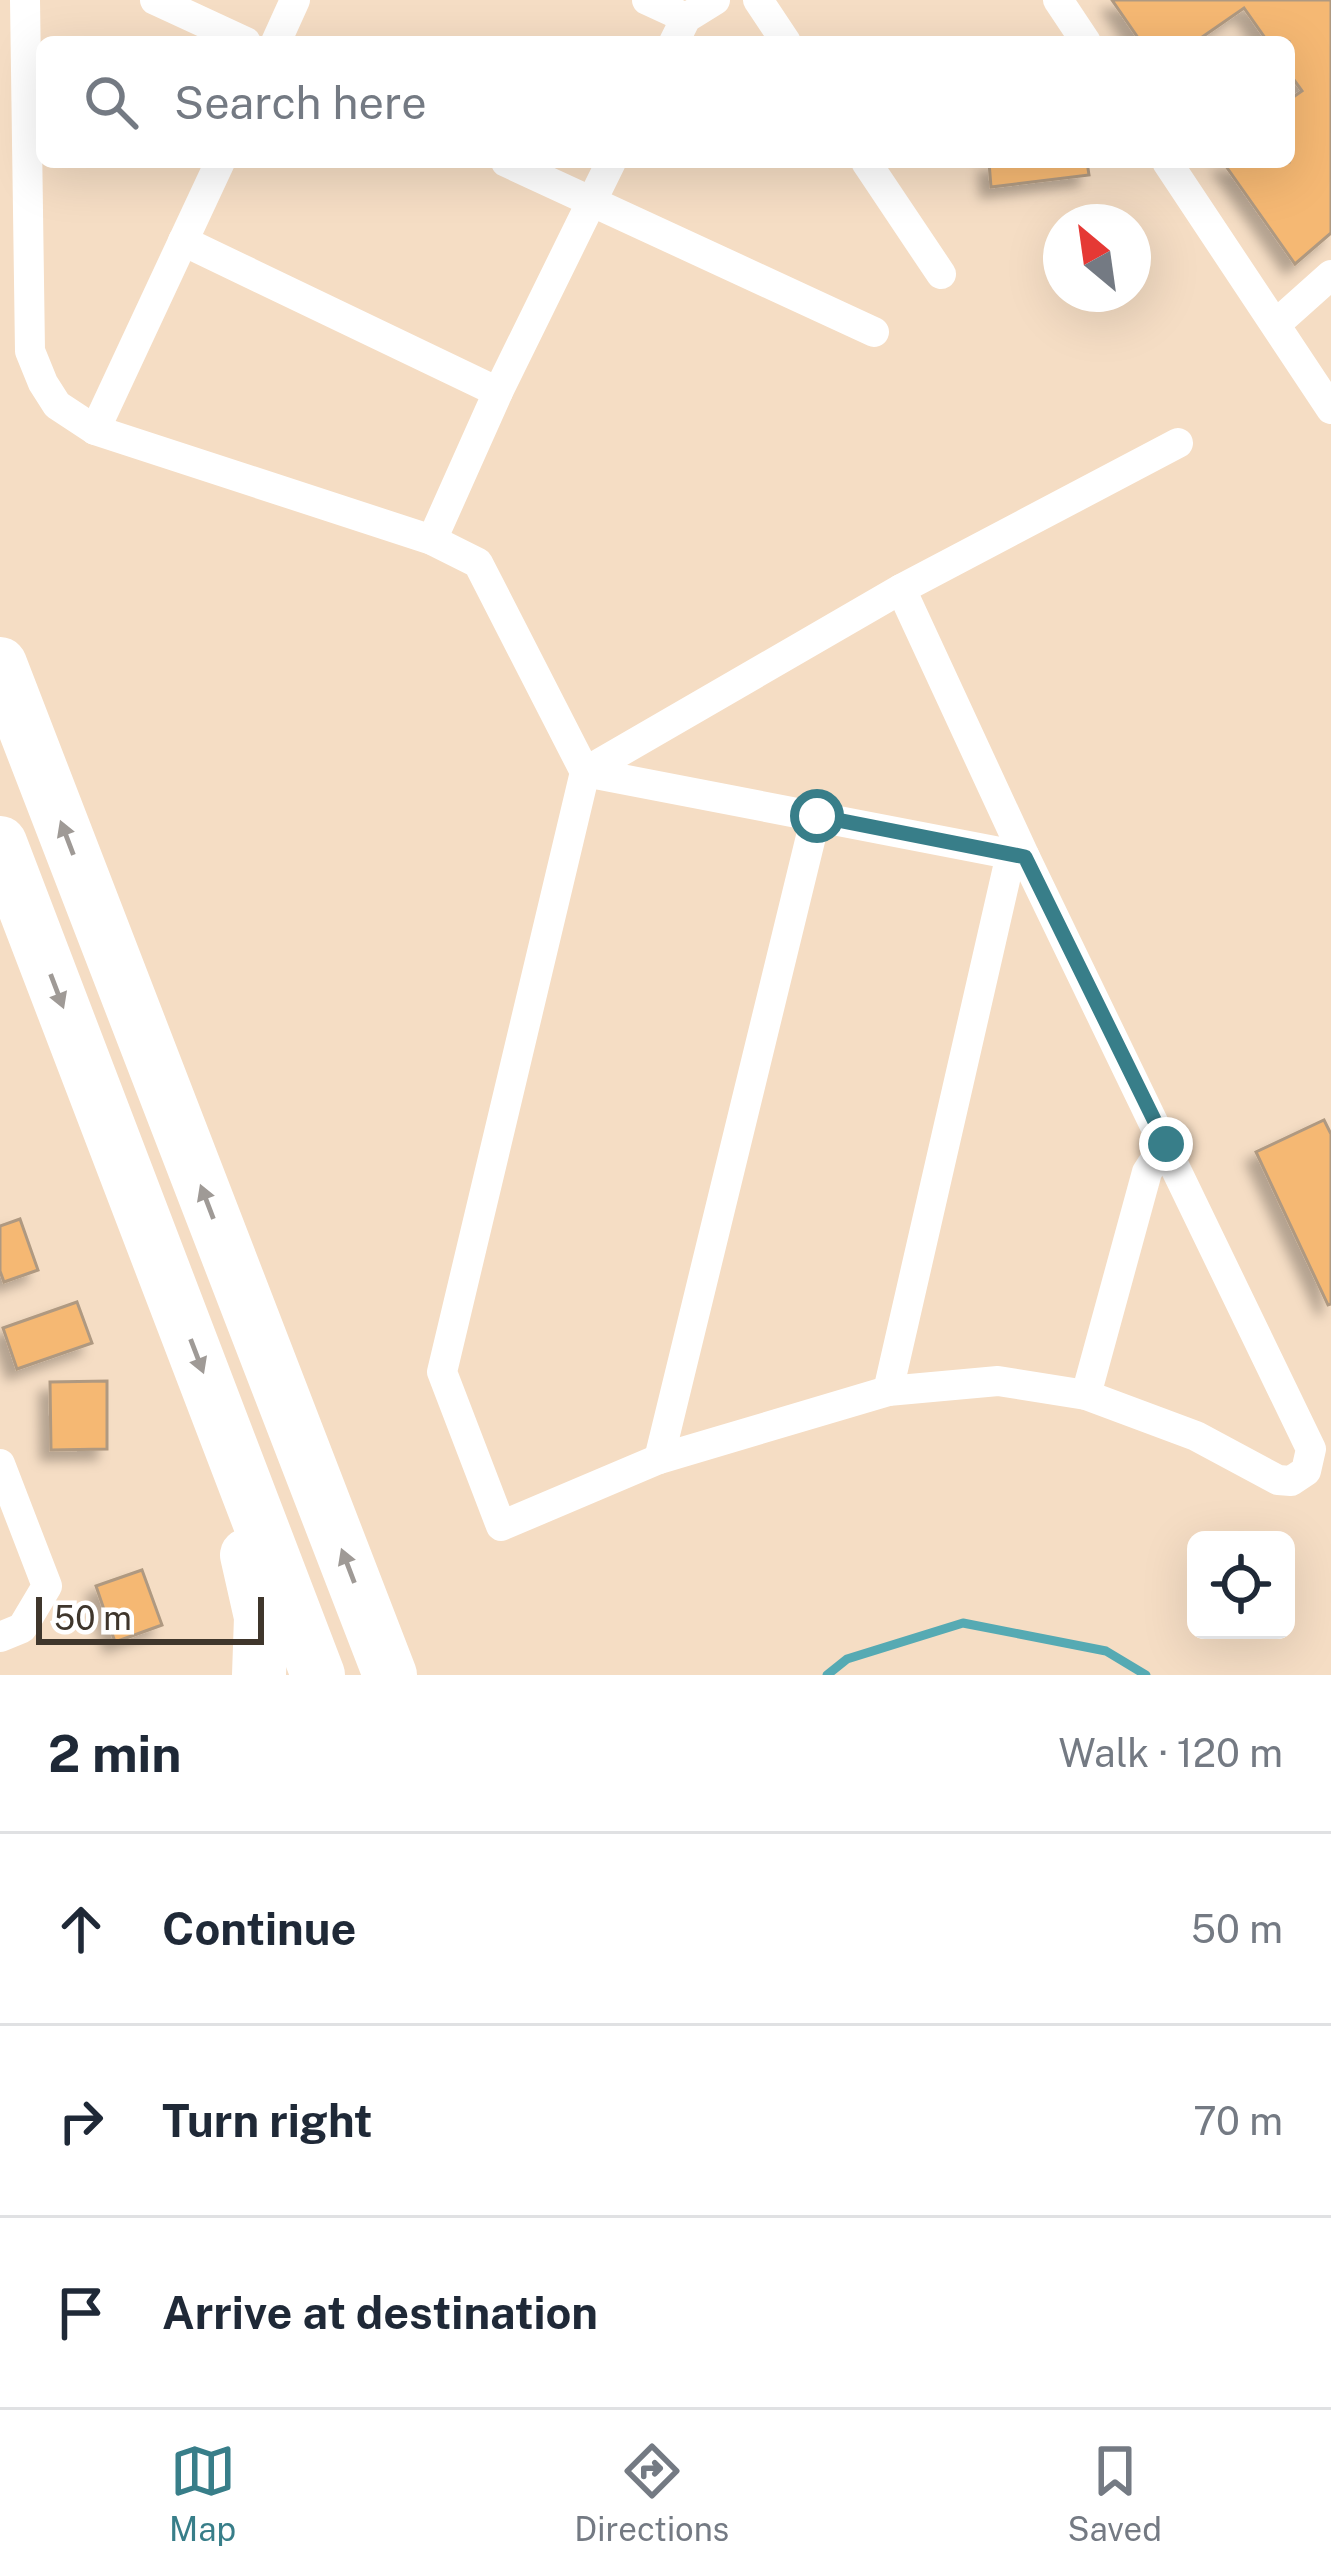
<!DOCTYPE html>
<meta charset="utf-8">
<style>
:root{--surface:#fff;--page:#f6f6f7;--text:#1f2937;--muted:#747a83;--line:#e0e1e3;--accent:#387e89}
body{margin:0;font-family:"Public Sans",sans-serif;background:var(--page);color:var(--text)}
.controls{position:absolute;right:36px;bottom:36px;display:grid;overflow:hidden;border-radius:18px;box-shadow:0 12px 48px #0002}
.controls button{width:108px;height:108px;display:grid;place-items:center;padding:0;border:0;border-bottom:3px solid var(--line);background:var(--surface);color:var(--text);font:60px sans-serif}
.compass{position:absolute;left:1043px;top:204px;width:108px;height:108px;border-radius:50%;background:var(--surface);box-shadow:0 12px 48px #0002;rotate:331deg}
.scale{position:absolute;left:36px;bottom:30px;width:228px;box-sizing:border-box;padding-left:12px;border:6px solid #3f362c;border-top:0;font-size:33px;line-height:42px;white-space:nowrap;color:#3f362c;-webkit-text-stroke:9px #fff;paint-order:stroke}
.stop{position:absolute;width:36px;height:36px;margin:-27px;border:9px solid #387e89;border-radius:50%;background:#fff}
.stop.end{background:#387e89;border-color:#fff;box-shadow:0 3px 12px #0008}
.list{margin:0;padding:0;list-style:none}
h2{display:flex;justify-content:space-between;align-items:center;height:156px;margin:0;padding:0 48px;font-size:51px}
h2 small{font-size:39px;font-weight:400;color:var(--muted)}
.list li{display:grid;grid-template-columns:78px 1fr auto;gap:36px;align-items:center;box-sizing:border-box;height:192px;padding:0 48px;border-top:3px solid var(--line)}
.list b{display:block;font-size:45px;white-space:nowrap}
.list em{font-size:39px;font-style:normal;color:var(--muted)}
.icon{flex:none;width:66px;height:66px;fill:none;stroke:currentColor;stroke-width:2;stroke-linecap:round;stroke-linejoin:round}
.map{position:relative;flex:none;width:1331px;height:1675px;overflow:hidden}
.search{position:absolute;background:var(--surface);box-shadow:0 12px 48px #0002;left:36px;right:36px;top:36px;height:132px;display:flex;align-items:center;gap:30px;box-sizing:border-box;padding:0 42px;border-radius:18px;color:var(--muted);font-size:45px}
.sheet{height:732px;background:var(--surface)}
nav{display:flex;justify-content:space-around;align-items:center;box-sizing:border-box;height:168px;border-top:3px solid var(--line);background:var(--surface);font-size:33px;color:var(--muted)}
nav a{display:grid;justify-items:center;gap:6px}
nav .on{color:var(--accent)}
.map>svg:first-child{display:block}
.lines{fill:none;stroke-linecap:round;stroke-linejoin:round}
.stream{stroke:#56aab3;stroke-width:9}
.building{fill:#f5b873;stroke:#af9981;stroke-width:3;filter:url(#shadow)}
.street{stroke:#fff;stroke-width:30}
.highway{stroke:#fff;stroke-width:54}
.oneway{fill:#9f9a96}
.route{stroke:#387e89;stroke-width:15}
</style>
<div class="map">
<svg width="1331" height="1675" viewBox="0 0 1331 1675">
<defs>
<filter id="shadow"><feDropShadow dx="-10" dy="10" stdDeviation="6" flood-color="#0004"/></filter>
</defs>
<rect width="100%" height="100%" fill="#f5ddc4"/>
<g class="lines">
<path class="stream" d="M827 1675 847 1659 963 1623 1106 1651 1146 1675"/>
</g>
<g class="building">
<path d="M1112 0H1331V233L1295 264 1223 162H1289V100L1302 91 1289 73V42H1268L1244 8 1195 42H1141Z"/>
<path d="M989 162H1087L1089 175 991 187Z"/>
<path d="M1324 1120 1331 1134V1304L1328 1305 1256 1152Z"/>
<path d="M20 1219 38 1270 4 1282 0 1271V1226Z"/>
<path d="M77 1302 92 1343 17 1369 3 1328Z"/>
<path d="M107 1381V1449L51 1450 50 1382Z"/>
<path d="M142 1570 162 1625 115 1642 96 1586Z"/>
</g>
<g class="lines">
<g class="street">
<path d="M25 0 30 351 43 383 57 405 95 430 432 540 478 563 585 772 442 1372 501 1526 659 1459 888 1391 998 1381 1086 1395 1196 1436 1278 1480 1291 1481 1306 1471 1311 1449 1025 857 901 589"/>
<path d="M155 0 246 42"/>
<path d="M647 0 686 18"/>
<path d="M758 0 786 42"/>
<path d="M1058 0 1086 42"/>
<path d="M276 42 295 0"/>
<path d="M674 42 686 18 715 0"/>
<path d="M506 162 874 332"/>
<path d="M866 162 941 274"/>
<path d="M1167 162 1331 409"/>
<path d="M183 241 498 392"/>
<path d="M1276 324 1331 275"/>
<path d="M95 430 220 162"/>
<path d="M432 540 498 392 611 162"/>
<path d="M585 772 901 589 1178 443"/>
<path d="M585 772 1025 857"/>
<path d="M888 1391 1011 854"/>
<path d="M1086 1395 1147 1172 1165 1144"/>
<path d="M659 1459 816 816"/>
<path d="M0 1464 47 1586 22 1628 0 1637"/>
</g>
<g class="highway">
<path d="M0 664 390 1675"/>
<path d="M0 843 318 1675"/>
<path d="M247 1555 261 1617 259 1675"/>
</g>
</g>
<defs><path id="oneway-solid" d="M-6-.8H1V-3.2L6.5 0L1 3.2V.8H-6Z" transform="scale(3)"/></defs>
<g class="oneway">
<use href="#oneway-solid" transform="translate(67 838) rotate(-111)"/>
<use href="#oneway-solid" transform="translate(57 991) rotate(69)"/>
<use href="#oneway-solid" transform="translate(207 1202) rotate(-111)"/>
<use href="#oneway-solid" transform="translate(197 1356) rotate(69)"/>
<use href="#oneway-solid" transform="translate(348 1566) rotate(-111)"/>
</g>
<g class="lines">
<path class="route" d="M817 816 1025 857 1166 1144"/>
</g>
</svg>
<div class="controls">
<button><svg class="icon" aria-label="locate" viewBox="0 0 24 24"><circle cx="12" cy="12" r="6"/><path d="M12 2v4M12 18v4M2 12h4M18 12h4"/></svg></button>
</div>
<svg class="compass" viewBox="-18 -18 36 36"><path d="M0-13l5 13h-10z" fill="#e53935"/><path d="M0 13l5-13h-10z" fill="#747a83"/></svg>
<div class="scale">50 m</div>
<div class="stop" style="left:817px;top:816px"></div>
<div class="stop end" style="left:1166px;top:1144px"></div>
<div class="search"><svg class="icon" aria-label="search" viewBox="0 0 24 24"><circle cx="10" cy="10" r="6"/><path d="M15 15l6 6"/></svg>Search here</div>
</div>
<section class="sheet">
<h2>2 min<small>Walk · 120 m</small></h2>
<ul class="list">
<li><svg class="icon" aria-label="ahead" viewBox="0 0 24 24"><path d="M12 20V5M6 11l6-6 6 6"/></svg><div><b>Continue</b></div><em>50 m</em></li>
<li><svg class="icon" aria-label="right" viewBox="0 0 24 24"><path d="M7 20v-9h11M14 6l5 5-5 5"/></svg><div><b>Turn right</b></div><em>70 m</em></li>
<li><svg class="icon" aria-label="arrive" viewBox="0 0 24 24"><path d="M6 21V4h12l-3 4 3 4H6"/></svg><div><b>Arrive at destination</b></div></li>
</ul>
</section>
<nav>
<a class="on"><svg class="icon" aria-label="map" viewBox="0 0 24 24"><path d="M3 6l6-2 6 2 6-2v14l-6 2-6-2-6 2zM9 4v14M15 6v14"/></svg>Map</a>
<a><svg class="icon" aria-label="directions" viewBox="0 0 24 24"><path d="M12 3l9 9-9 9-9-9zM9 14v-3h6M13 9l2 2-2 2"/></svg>Directions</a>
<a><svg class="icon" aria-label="saved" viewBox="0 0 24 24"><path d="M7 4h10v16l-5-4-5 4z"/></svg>Saved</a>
</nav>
